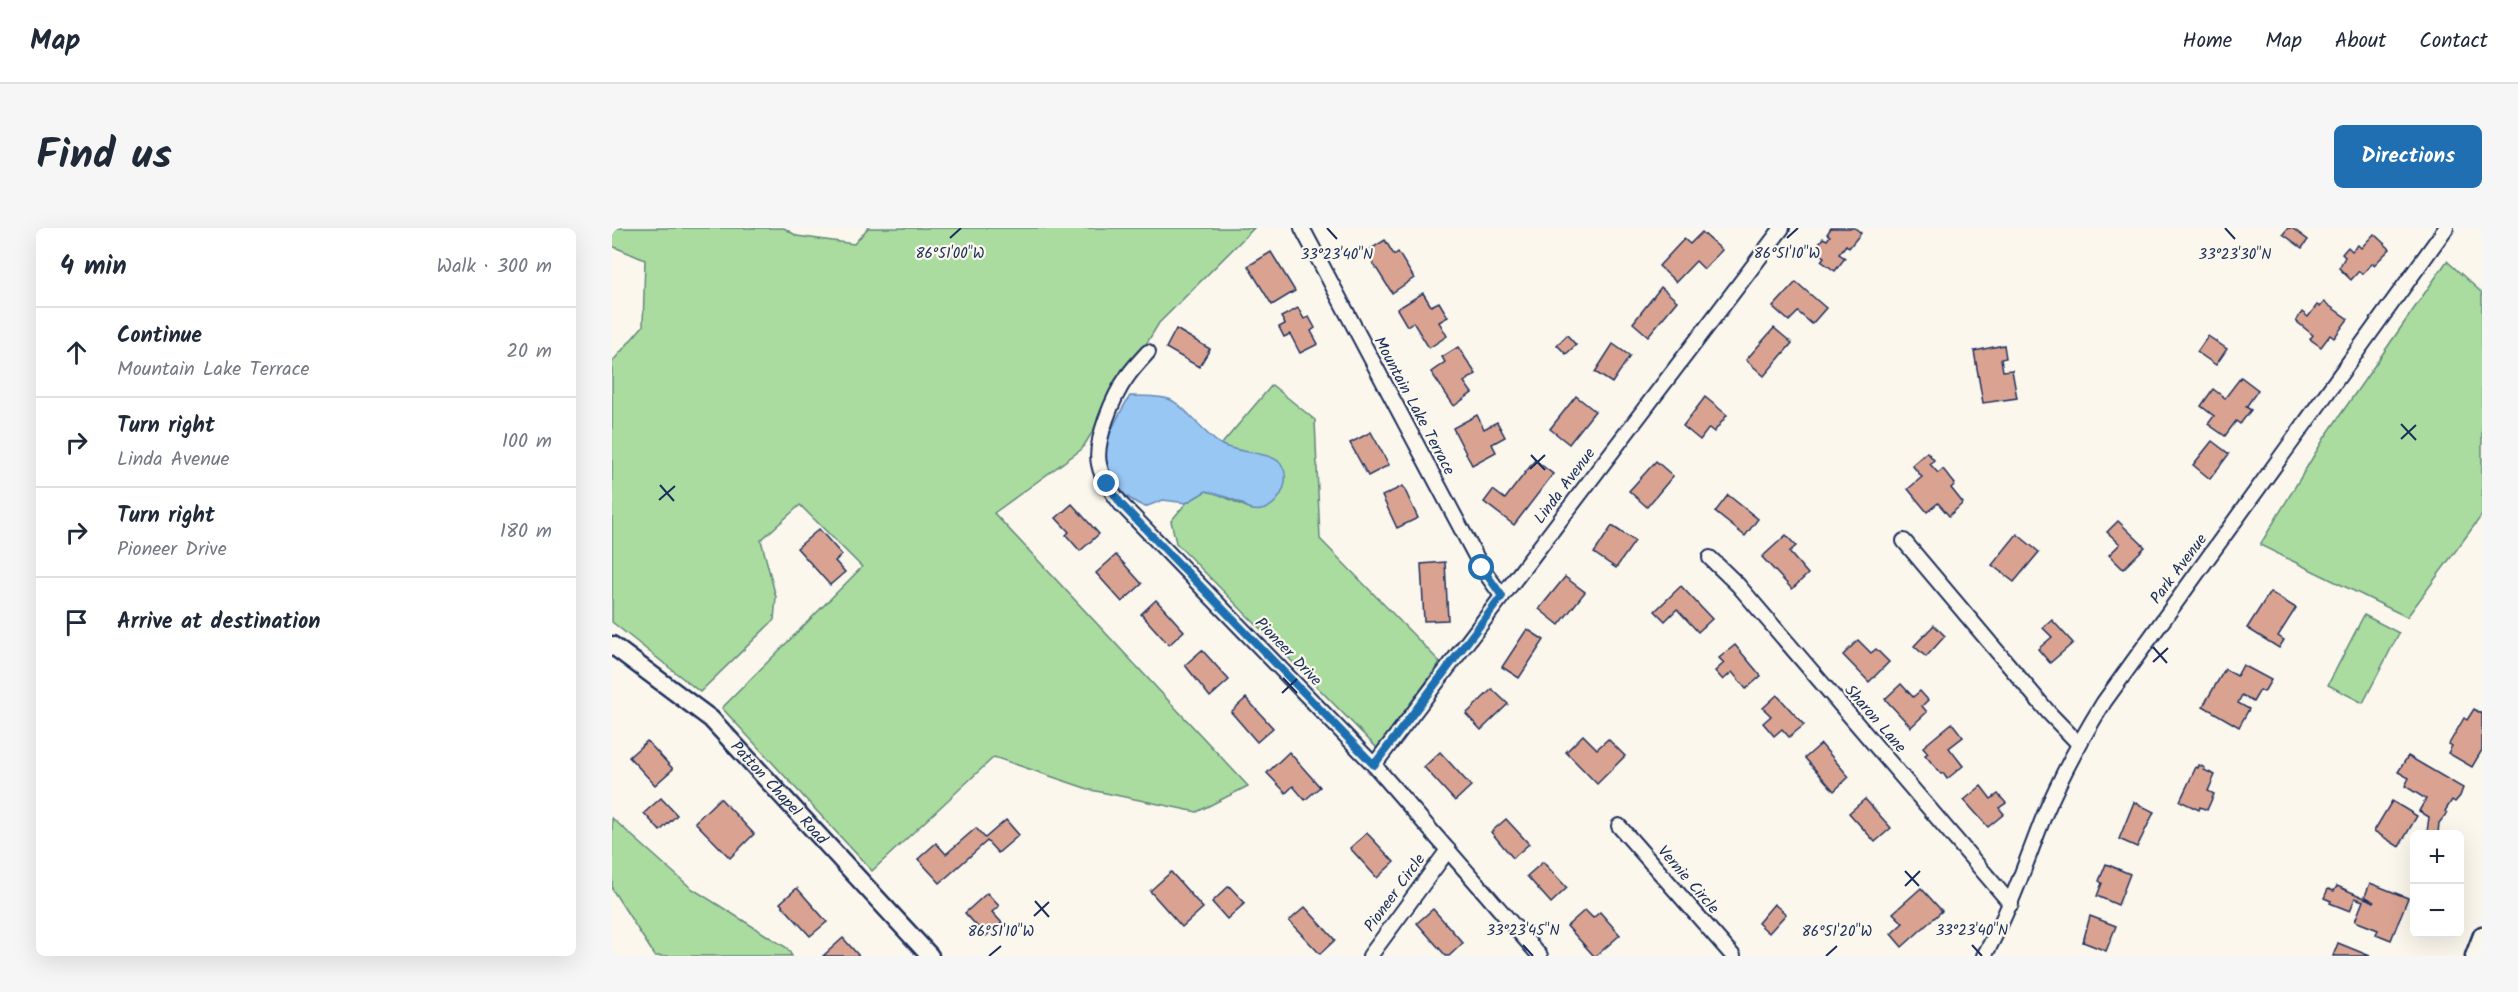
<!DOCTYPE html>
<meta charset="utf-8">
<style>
:root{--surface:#fff;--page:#f6f6f7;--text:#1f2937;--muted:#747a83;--line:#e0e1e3;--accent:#1f6fb2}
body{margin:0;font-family:Kalam,sans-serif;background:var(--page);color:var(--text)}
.controls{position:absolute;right:18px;bottom:18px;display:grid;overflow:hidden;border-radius:9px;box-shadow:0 6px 24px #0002}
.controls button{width:54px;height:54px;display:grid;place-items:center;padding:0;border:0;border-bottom:2px solid var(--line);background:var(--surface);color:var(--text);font:30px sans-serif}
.stop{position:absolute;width:18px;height:18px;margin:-14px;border:4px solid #1f6fb2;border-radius:50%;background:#fff}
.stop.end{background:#1f6fb2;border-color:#fff;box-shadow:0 2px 6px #0008}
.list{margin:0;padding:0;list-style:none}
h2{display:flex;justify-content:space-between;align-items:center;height:78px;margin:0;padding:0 24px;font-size:26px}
h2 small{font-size:20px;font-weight:400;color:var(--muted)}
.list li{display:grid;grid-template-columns:39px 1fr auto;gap:18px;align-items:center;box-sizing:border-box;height:90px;padding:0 24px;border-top:2px solid var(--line)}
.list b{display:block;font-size:22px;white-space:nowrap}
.list p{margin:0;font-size:20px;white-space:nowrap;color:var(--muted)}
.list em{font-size:20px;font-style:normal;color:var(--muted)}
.icon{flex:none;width:33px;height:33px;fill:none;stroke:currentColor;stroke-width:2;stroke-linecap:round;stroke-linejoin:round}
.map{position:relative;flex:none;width:1870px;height:728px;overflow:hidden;border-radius:9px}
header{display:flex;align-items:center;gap:36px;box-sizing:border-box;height:84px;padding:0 30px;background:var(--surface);border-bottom:2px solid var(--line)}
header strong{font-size:28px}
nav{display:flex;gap:33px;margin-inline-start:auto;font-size:21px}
.intro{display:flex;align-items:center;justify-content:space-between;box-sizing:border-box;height:144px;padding:0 36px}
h1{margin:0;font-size:42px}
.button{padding:15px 27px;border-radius:9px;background:var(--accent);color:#fff;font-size:21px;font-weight:700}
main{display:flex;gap:36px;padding:0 36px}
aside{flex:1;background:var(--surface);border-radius:9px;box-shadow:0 6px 24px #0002}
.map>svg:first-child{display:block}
.green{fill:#a9dc9e;stroke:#62867e;stroke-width:1.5}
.water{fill:#98c7f3;stroke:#668ab7;stroke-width:1.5}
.building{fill:#daa391;stroke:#1b2f5e;stroke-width:1.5}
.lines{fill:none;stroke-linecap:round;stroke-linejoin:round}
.minor-casing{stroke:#1b2f5e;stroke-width:18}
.tertiary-casing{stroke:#1b2f5e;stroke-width:21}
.minor{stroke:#fbf7ec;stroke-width:14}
.tertiary{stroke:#fbf7ec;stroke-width:16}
.route{stroke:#1f6fb2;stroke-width:8}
.ticks{fill:none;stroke:#1b2f5e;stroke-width:2}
.labels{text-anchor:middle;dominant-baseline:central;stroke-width:4.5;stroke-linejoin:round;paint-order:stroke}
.street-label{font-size:16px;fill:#1b2f5e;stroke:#fbf7ec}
.ticks-label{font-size:15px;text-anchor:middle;fill:#1b2f5e;stroke:#fbf7ec;stroke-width:4.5;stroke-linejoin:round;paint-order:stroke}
</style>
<header>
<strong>Map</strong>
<nav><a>Home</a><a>Map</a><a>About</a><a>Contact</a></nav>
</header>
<div class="intro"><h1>Find us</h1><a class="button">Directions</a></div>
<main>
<aside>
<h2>4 min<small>Walk · 300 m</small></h2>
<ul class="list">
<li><svg class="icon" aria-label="ahead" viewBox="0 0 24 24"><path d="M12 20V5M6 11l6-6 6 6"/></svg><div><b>Continue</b><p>Mountain Lake Terrace</p></div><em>20 m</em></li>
<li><svg class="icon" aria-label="right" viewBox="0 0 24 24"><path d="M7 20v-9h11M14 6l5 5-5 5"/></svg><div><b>Turn right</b><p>Linda Avenue</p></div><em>100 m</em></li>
<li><svg class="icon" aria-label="right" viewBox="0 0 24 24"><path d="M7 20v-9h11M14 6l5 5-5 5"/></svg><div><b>Turn right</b><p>Pioneer Drive</p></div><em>180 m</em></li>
<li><svg class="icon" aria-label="arrive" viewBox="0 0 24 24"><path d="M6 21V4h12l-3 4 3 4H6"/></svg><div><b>Arrive at destination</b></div></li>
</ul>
</aside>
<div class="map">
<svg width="1870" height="728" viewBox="0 0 1870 728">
<rect width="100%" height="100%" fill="#fbf7ec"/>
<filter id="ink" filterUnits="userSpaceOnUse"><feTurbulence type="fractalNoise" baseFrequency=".0167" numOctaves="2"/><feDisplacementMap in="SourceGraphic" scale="12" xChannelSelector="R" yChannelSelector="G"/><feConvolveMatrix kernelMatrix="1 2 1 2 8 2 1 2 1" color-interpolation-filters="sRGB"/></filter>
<g filter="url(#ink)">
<g class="green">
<path d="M0 0H172L185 8 242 16 256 0H642L547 95 470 221 382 285 636 558 585 584 479 562 382 529 260 643 110 480 250 339 188 277 149 312 164 369 162 392 88 464 0 394V134L31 98 33 32 0 18Z"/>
<path d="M1835 33 1870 65V287L1795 389 1648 317 1713 209Z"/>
<path d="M660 157 703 192 708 311 828 434 767 522 564 315 559 293 574 275 594 263 606 266 641 282 658 229 629 225 609 217Z"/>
<path d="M1752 387 1787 405 1751 475 1716 457Z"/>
<path d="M0 590 79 660 175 720 180 728H43L0 661Z"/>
</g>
<path class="water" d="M518 168C527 168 551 168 559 172 576 180 592 208 610 217 625 225 657 224 667 234 684 250 664 287 641 282 637 281 633 277 629 275 618 270 606 266 594 263L574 275 551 272 533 279C514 271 490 250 490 227 491 217 511 178 518 168Z"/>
<g class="building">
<path d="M1219 0H1243L1249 5 1237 20 1234 17 1227 26 1233 30 1223 43 1209 33 1212 29 1203 21 1211 10 1215 12 1218 8 1215 6Z"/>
<path d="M1676 0H1680L1696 12 1690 20 1671 6Z"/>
<path d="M1090 4 1110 22 1092 41 1084 33 1064 54 1047 38 1072 11 1078 16Z"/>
<path d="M1762 6 1778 21 1762 37 1761 35 1750 46 1747 43 1739 52 1727 40 1733 29 1730 26 1736 19 1740 23 1746 17 1749 20Z"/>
<path d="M773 12 782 27 786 24 802 50 780 65 754 24Z"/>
<path d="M659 24 683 63 660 77 636 38Z"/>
<path d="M1184 54 1214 80 1200 96 1186 84 1177 93 1161 79Z"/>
<path d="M1049 59 1065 73 1036 108 1021 95Z"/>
<path d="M811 65 819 78 827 74 836 89 827 94 835 108 817 120 801 94 795 98 785 81Z"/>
<path d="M1712 74 1736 91 1722 110 1718 107 1709 119 1698 111 1701 107 1684 93 1690 84 1696 89 1705 77 1708 79Z"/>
<path d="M686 80 692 91 697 89 703 100 699 103 706 116 688 125 678 106 672 109 667 99 673 96 669 89Z"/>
<path d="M1162 100 1180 115 1152 148 1134 132Z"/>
<path d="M564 101 598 121 587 139 554 120Z"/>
<path d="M955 107 964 117 954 126 945 117Z"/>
<path d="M1596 108 1615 121 1604 137 1585 124Z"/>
<path d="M1001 116 1018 128 1000 155 983 144Z"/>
<path d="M1392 117 1394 130 1389 131 1391 143 1400 142 1405 170 1371 175 1362 123Z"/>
<path d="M846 119 864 146 852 154 860 165 842 178 819 144 833 134 830 129Z"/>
<path d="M1629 149 1646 162 1634 179 1639 182 1628 196 1624 193 1613 208 1596 196 1602 188 1589 178 1601 161 1613 170Z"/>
<path d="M964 168 983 183 957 216 938 201Z"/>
<path d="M1093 169 1115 187 1102 204 1097 200 1088 212 1071 198Z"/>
<path d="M865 187 872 201 885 194 893 209 880 216 884 224 860 237 841 200Z"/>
<path d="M759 204 777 237 756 248 738 215Z"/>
<path d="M1600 213 1617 226 1598 251 1581 237Z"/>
<path d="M1315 224 1322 232 1318 236 1326 245 1331 241 1343 256 1339 260 1351 275 1337 288 1326 275 1315 284 1296 261 1310 249 1300 237Z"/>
<path d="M923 232 941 246 902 297 872 274 881 262 893 271Z"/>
<path d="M1044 233 1061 248 1035 279 1017 263Z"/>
<path d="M791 258 806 290 785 300 770 268Z"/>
<path d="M1116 267 1146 291 1133 308 1103 284Z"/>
<path d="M460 276 487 306 468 323 454 307 457 304 444 290Z"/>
<path d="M1506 293 1533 319 1511 341 1497 327 1508 316 1495 304Z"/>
<path d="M1000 298 1023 313 1004 340 982 325Z"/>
<path d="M207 301 230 327 223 333 233 344 218 357 185 320Z"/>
<path d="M1405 306 1427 324 1402 354 1380 337Z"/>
<path d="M1174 307 1184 318 1177 324 1196 346 1180 361 1150 329Z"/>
<path d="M504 327 530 356 510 374 484 345Z"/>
<path d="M833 334 836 392 812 393 809 336Z"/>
<path d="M953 349 973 364 947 397 927 381Z"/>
<path d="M1069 358 1100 391 1086 404 1065 381 1053 393 1043 383Z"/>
<path d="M1658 364 1684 380 1666 408 1672 412 1667 420 1635 400Z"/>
<path d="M544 372 572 403 557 417 529 386Z"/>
<path d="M1440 392 1461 415 1438 435 1426 421 1440 409 1431 400Z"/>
<path d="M1322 397 1333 408 1314 429 1302 418Z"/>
<path d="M915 401 932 412 907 450 890 439Z"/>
<path d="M1246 412 1259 425 1264 421 1277 434 1257 454 1231 427Z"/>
<path d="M1123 417 1149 448 1134 461 1120 444 1111 452 1103 443 1112 435 1107 430Z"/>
<path d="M590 422 617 452 598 469 573 437Z"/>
<path d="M1631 437 1659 452 1652 464 1648 462 1641 474 1630 467 1626 475 1637 481 1627 499 1591 478 1613 441 1625 448Z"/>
<path d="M1289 456 1301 469 1308 463 1316 472 1310 478 1315 484 1299 499 1273 471Z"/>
<path d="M880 461 896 476 869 502 854 486Z"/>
<path d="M1165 467 1192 497 1177 509 1170 501 1162 508 1151 495 1159 488 1151 480Z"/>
<path d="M634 470 661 500 645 514 619 484Z"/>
<path d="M1862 481 1870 486V522L1860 539 1836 525 1840 518 1837 516 1852 490 1855 492Z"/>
<path d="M1340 495 1351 509 1337 520 1351 538 1335 551 1331 545 1329 546 1313 527 1316 525 1311 519Z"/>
<path d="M971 507 985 521 996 511 1013 528 985 556 954 524Z"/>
<path d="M35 513 61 541 43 557 17 529Z"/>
<path d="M1209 516 1237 549 1222 563 1193 530Z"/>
<path d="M677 524 708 559 693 572 681 558 674 565 655 545Z"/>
<path d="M828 524 859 558 843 573 812 539Z"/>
<path d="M1796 528 1851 560 1848 568 1843 574 1840 572 1833 583 1835 585 1827 595 1826 605 1815 604 1817 589 1807 583 1814 571 1793 558 1797 550 1786 544Z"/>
<path d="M1587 537 1593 540 1592 542 1603 547 1596 563 1602 566 1595 582 1588 579 1587 582 1568 573 1584 539 1586 540Z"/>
<path d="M1369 558 1379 571 1386 566 1394 575 1387 580 1392 586 1376 599 1352 572Z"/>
<path d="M49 570 65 587 48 603 32 585Z"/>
<path d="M108 570 142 606 118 630 83 594Z"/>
<path d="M1253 571 1279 600 1263 614 1237 585Z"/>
<path d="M1780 573 1805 588 1787 619 1762 603Z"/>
<path d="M1522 574 1542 584 1525 619 1507 611Z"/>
<path d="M894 591 917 616 901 630 879 604Z"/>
<path d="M394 592 407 607 386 625 375 613 328 655 306 631 324 615 334 626 364 600 373 610Z"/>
<path d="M755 605 782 634 765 650 738 620Z"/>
<path d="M931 634 955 660 939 675 915 648Z"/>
<path d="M1494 636 1518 646 1506 677 1485 668 1490 655 1487 653Z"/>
<path d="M559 644 591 680 570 699 538 663Z"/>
<path d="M1758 655 1796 670 1779 712 1764 706 1766 702 1743 693 1751 673 1743 670 1738 683 1718 675 1719 673 1712 670 1716 661 1722 663 1725 658 1762 674 1753 668Z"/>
<path d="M617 658 633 675 615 691 600 674Z"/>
<path d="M185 660 215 694 198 708 168 675Z"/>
<path d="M1309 660 1330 683 1290 719 1279 706 1291 695 1281 685Z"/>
<path d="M375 665 387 678 380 684 390 695 374 708 353 685Z"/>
<path d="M1162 676 1174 686 1157 705 1146 695Z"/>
<path d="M693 679 723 712 708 726 677 693Z"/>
<path d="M821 681 851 715 837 728H834L805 695Z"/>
<path d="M973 682 981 690 988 684 1008 707 984 728H982L955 698Z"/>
<path d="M1478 688 1504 698 1494 723 1471 714Z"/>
<path d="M231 710 247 728H211Z"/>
<path d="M1726 715 1758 728H1721Z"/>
</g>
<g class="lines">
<defs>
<g id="minor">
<path d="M690 0 870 340 890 368"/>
<path d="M536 124C529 132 521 140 515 149 502 167 482 213 487 236 490 251 500 264 509 276L762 537 928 728"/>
<path d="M1292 313 1437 485 1466 515"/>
<path d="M1098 330 1126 357 1399 676"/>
<path d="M762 537 1170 0"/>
<path d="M1007 598 1121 728"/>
<path d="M758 728 836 622"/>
<path d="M1372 728C1398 683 1413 636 1432 588 1449 548 1469 511 1492 474L1834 0"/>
</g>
<g id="tertiary">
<path id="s1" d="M0 417 99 491 318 728"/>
<path d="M1862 728 1870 707"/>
</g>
</defs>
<use href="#minor" class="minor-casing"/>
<use href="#tertiary" class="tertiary-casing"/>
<use href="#minor" class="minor"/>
<use href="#tertiary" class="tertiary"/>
</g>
</g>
<g class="lines" filter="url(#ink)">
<path class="route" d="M495 256 509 276 762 537 890 368 870 340"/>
</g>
<path class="ticks" d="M715 0 725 11M1613 0 1623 11M338 10 349 0M1175 10 1186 0M1789 196 1804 212M1789 211 1804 197M919 227 933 242M918 241 933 227M48 257 62 273M47 272 63 258M1541 419 1555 435M1541 434 1556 420M671 450 685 465M670 465 685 451M1293 643 1307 658M1293 658 1308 643M423 673 437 689M422 688 437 674M911 717 921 728M1360 717 1370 728M377 728 389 718M1214 728 1225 718"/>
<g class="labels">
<g class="street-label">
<text transform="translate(802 178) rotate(62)">Mountain Lake Terrace</text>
<text transform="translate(953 258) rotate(-53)">Linda Avenue</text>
<text transform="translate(1567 341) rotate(-53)">Park Avenue</text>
<text transform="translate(676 424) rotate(46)">Pioneer Drive</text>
<text transform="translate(1263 491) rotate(49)">Sharon Lane</text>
<text stroke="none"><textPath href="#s1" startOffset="224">Patton Chapel Road</textPath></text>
<text transform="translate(1076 652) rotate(49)">Vernie Circle</text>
<text transform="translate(783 665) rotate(-54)">Pioneer Circle</text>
</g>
</g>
<g class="ticks-label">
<text x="338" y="30">86°51'00"W</text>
<text x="1175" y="30">86°51'10"W</text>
<text x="725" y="31">33°23'40"N</text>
<text x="1623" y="31">33°23'30"N</text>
<text x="911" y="707">33°23'45"N</text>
<text x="1360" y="707">33°23'40"N</text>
<text x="389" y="708">86°51'10"W</text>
<text x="1225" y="708">86°51'20"W</text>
</g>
</svg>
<div class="controls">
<button>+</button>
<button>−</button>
</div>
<div class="stop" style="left:870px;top:340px"></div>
<div class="stop end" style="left:495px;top:256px"></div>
</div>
</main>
